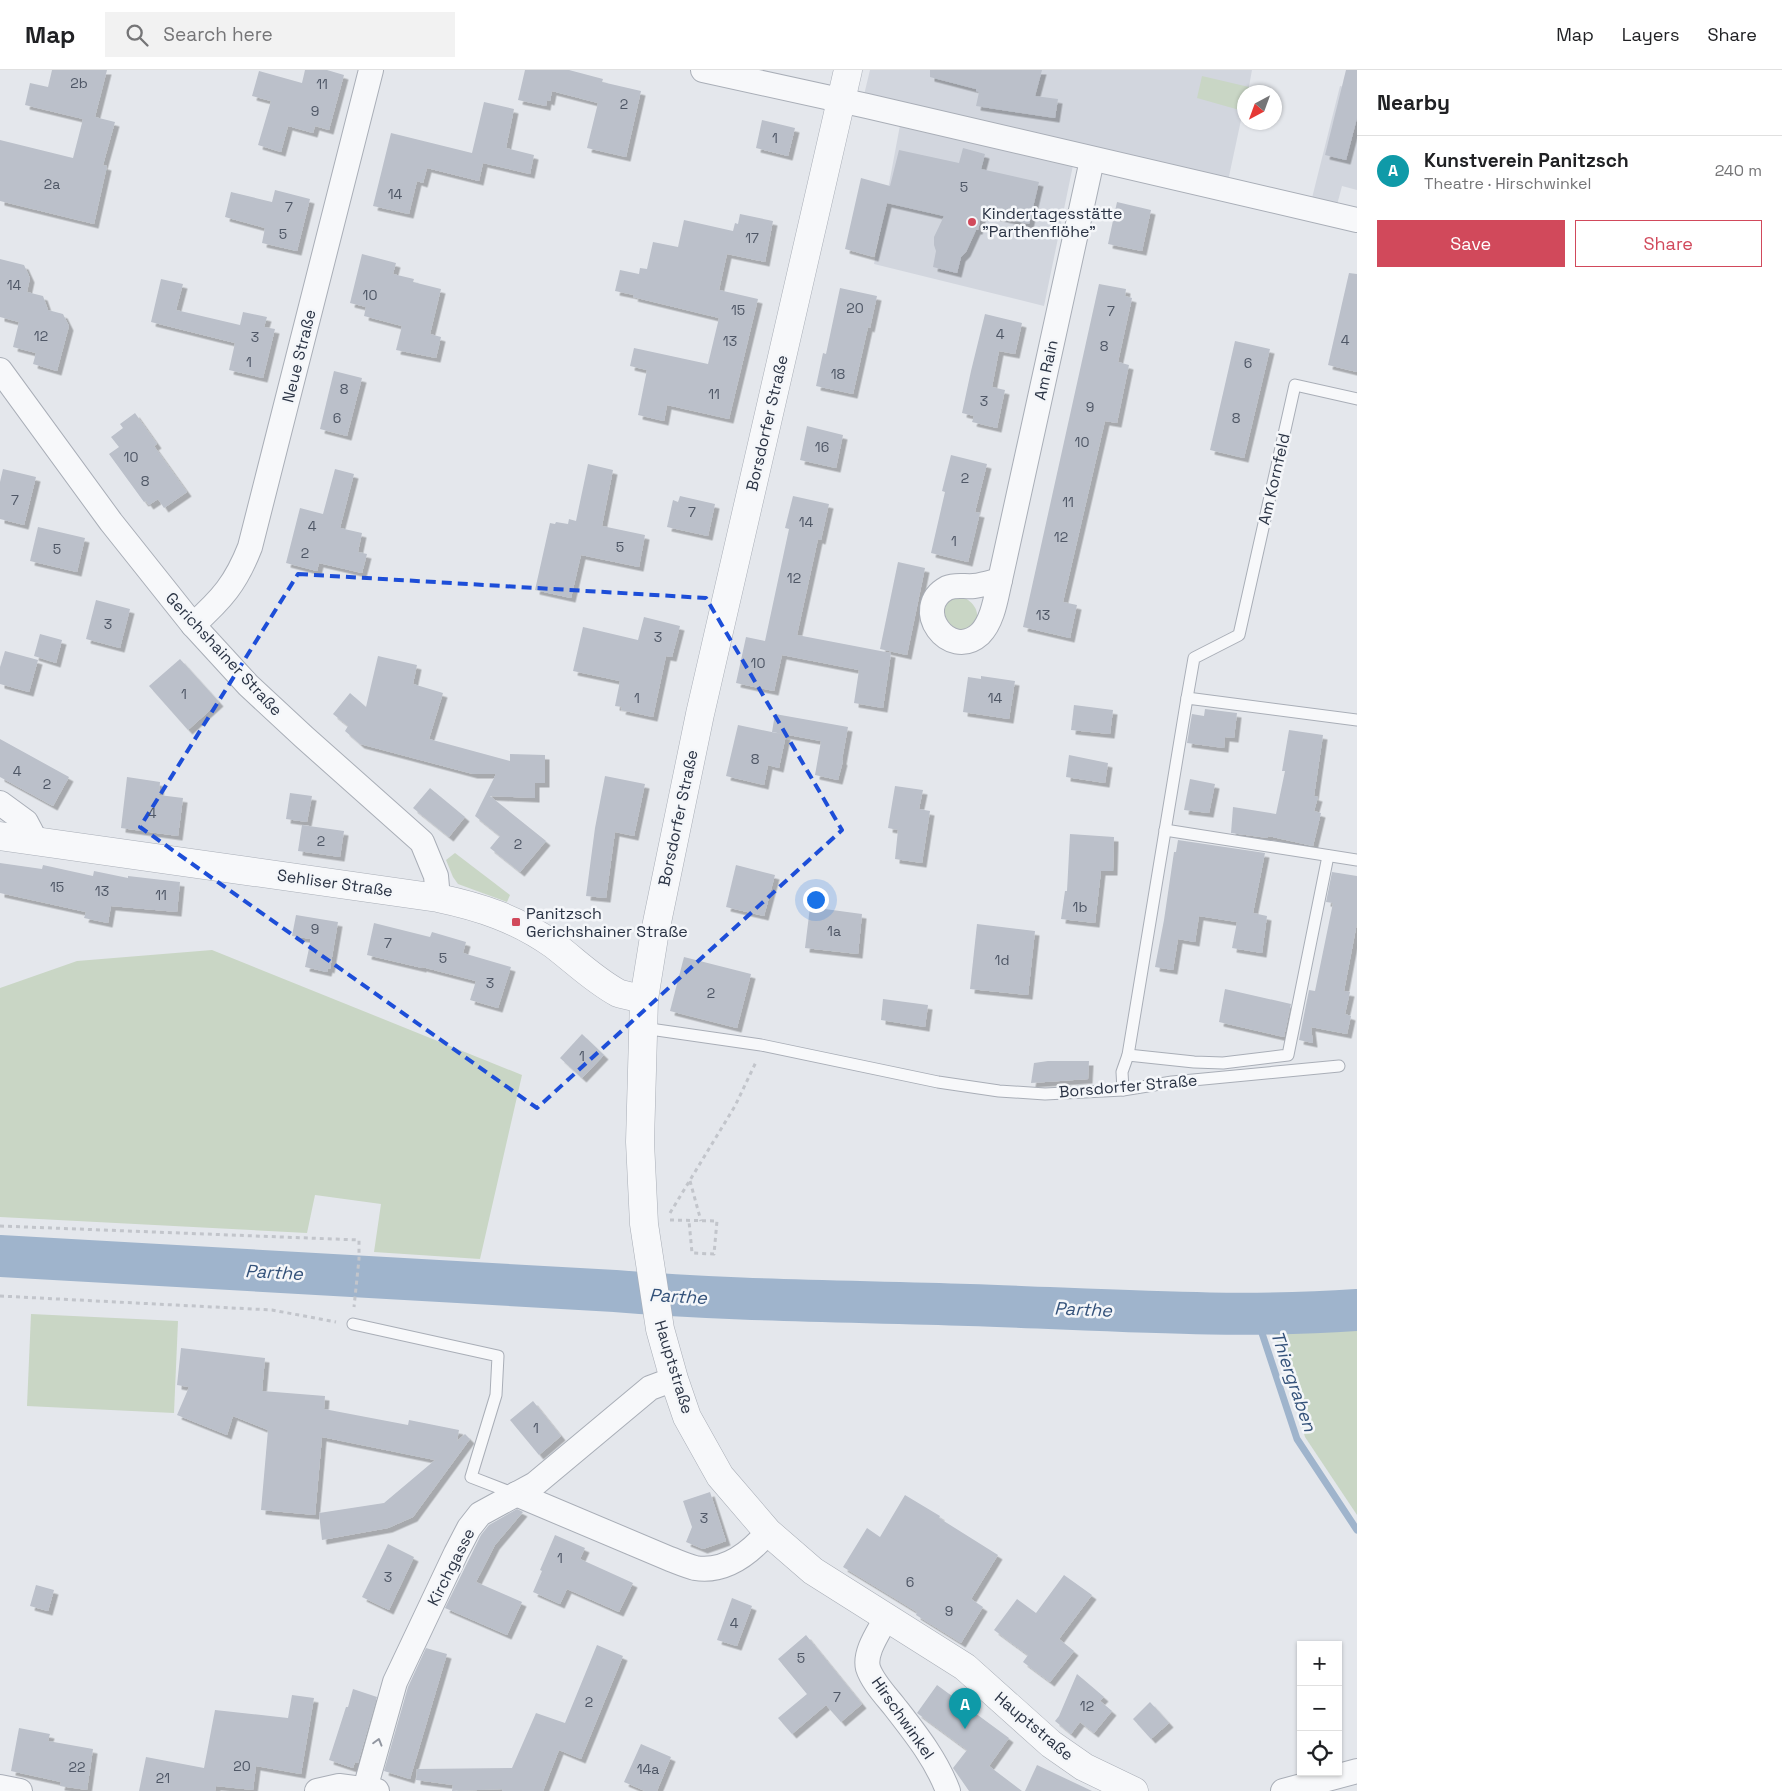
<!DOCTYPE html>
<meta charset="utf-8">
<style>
:root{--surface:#fff;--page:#f2f2f2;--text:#202124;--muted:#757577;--line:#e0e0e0;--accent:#d1495b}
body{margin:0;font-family:"Space Grotesk",sans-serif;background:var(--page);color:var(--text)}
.controls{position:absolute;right:15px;bottom:15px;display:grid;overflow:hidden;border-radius:0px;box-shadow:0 1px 4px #0004}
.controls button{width:45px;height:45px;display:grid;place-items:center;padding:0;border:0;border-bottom:1px solid var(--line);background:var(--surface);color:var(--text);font:25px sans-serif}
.compass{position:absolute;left:1237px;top:15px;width:45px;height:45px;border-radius:50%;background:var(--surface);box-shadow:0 1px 4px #0004;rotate:221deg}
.you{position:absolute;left:815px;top:829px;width:18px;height:18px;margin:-12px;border:4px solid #fff;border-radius:50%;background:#1a73e8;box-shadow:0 0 0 8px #1a73e833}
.badge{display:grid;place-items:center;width:32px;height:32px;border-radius:50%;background:var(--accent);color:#fff;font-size:16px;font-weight:700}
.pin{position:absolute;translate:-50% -41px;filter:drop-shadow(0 1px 2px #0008)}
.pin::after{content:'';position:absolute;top:26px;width:18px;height:15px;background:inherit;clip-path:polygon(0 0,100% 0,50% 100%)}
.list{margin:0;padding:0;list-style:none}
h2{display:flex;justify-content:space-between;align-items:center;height:65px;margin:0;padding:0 20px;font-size:21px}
h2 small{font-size:16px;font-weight:400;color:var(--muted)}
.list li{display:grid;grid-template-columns:32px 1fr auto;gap:15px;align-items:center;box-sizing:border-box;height:70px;padding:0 20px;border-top:1px solid var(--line)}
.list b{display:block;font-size:19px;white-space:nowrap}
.list p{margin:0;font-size:16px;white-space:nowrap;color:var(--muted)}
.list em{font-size:16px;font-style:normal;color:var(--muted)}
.actions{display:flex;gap:10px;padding:15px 20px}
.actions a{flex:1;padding:11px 0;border:1px solid var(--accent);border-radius:0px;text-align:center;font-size:18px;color:var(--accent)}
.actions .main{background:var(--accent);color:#fff}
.icon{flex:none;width:28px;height:28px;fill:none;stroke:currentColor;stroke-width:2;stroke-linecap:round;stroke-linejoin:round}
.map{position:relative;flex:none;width:1357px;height:1721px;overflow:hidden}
header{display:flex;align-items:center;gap:30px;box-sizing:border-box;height:70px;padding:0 25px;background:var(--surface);border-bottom:1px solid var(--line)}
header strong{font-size:24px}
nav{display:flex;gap:28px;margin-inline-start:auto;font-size:18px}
.search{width:350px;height:45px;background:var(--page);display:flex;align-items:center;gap:12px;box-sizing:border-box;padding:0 18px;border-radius:0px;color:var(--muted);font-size:19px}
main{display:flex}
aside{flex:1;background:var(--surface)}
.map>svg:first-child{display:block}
.built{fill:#d2d6de}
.green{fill:#c9d6c5}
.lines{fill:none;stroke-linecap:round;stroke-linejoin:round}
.stream{stroke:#9fb4cc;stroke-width:7}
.river{stroke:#9fb4cc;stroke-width:42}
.building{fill:#bbc0ca;filter:url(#shadow)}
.service-casing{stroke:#a9aeb7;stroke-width:13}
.minor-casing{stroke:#a9aeb7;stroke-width:26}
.tertiary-casing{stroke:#a9aeb7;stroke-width:29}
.path{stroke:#c2c5cb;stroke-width:3;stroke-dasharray:4 4;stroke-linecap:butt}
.service{stroke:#f7f8fa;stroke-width:11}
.minor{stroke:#f7f8fa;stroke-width:24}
.tertiary{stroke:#f7f8fa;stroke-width:28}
.oneway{stroke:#9196a0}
.marked{fill:none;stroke:#1d4ed8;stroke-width:4;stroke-dasharray:10 6;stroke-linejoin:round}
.poi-dot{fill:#d1495b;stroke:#f4f6f9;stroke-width:2}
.labels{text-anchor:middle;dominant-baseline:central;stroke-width:5;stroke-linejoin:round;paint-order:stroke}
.number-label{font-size:14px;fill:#4f5766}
.poi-label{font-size:16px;fill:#2b3445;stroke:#f4f6f9;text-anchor:start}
.street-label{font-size:16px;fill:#2b3445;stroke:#f4f6f9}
.water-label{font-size:18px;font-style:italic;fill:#34527a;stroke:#f4f6f9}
</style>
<header>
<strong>Map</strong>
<div class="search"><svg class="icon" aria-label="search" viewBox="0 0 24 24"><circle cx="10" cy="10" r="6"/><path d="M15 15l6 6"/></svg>Search here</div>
<nav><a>Map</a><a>Layers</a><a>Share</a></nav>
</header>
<main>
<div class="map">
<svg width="1357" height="1721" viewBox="0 0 1357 1721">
<defs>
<filter id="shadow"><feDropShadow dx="4.5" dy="4.5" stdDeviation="0" flood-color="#0004"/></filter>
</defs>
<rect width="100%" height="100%" fill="#e4e7ec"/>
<g class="built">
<path d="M870 0H1252L1248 22H1244V36L1228 111 1077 76 1044 236 874 194 904 34 864 25Z"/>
<path d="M1340 16 1357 20V120L1342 116 1337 135 1312 128Z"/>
</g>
<g class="green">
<path d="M1202 6 1249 17 1248 22H1244L1243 41 1197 28Z"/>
<path d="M960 526C971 529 983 542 974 554 971 557 967 559 964 562L944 557 942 536 952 527Z"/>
<path d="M455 783 510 825 507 832 458 814 453 807 446 790Z"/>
<path d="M212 880 522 1005 480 1189 374 1182 381 1134 315 1125 307 1163 0 1147V918L77 891Z"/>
<path d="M31 1244 178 1251 174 1343 27 1336Z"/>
<path d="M1357 1248V1445L1305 1367 1271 1253Z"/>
</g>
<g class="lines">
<path class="stream" d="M1256 1245 1297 1369 1357 1460"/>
<path class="river" d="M0 1186 615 1221C733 1231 851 1231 969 1235 1098 1239 1228 1249 1357 1240"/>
</g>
<g class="building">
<path d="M52 0H107L95 47 115 52 103 95 107 96 94 154 0 131V70L73 88 83 49 25 35 30 13 48 17Z"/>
<path d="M305 0H327L344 5 329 60 315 56 313 63 288 56 281 82 258 75 271 31 252 26 259 1 302 13Z"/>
<path d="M525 0H569L603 9 602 12 641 21 626 87 587 78 598 33 552 21 550 31 547 30 546 36 518 30Z"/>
<path d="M930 0H1042L1035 26 1058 29 1055 48 976 36 979 22 976 21V19L930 7Z"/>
<path d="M1346 0H1357V48L1346 90 1325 85Z"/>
<path d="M484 32 514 39 506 78 534 85 530 104 483 93 479 111 427 98 423 113 417 111 409 144 373 136 391 63 472 83Z"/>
<path d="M762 50 795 58 788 86 756 78Z"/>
<path d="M963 78 985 84 981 99 1039 112 1029 154 982 143 978 160H976L966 182 961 187 957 203 933 197 936 181 934 175V167L944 146 887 133 874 187 845 179 861 108 890 116 899 80 959 93Z"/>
<path d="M275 120 310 129 297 181 262 173 265 158 225 147 231 122 272 132Z"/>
<path d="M1117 132 1151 140 1142 181 1108 174Z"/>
<path d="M740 144 773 151 765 192 727 184 719 220 758 229 729 349 667 335 664 351 638 345 647 300 630 296 634 278 708 294 719 248 633 227 634 225 615 221 620 200 639 204 640 198 647 199 653 172 678 177 684 150 733 161 735 153 738 154Z"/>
<path d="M362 184 396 193 393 204 414 209 413 212 441 219 430 264 441 267 436 288 396 280 402 256 364 246 366 237 350 233Z"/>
<path d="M0 189 24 195 30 208 27 222 43 226 48 240 63 244 69 256 57 301 33 294 36 283 13 277 19 252 0 247Z"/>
<path d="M1349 203 1357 204V302L1328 295Z"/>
<path d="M161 209 183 214 176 240 240 255 243 242 267 247 264 257 275 259 263 308 229 300 235 273 151 252Z"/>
<path d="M1099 214 1126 219 1125 226 1132 228 1118 292 1129 295 1117 353 1105 351 1063 532 1077 535 1070 568 1023 557Z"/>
<path d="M840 218 877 226 870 258 868 257 853 324 816 316 823 283 826 284Z"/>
<path d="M985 244 1022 253 1015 284 999 281 992 317 1005 320 997 358 972 352 974 346 962 343 971 301Z"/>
<path d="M1235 271 1270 279 1244 388 1210 380Z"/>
<path d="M334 301 362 308 347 366 320 359Z"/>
<path d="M135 343 157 374 154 376 187 422 164 438 158 429 149 435 146 431 144 432 109 384 119 377 111 367 123 358 120 354Z"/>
<path d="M807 356 843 365 836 398 800 390Z"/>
<path d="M951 385 987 394 975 442 980 443 968 492 931 483 945 422 942 421Z"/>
<path d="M588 394 613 400 602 456 645 465 639 497 581 485 571 528 535 520 550 453 555 454 556 452 568 454 569 449 576 451Z"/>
<path d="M3 399 36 407 24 455 0 449V412Z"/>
<path d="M335 399 354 404 340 458 362 463 358 482 367 484 362 503 319 493 317 501 286 493 300 438 323 444Z"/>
<path d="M680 426 715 434 708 466 667 457 673 430 678 432Z"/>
<path d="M793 426 829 434 821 470 818 469 797 565 891 583 883 638 854 633 859 600 782 585 774 621 736 613 746 567 765 571 789 459 785 458Z"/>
<path d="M38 457 85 468 77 502 30 491Z"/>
<path d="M898 492 925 498 907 585 880 579Z"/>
<path d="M96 530 130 539 120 578 86 569Z"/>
<path d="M644 547 680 556 672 587 666 586 653 647 621 640 622 637 615 636 620 611 573 601 583 557 638 570Z"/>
<path d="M40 564 62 570 56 593 34 586Z"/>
<path d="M5 581 38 590 29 622 0 614V597Z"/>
<path d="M378 586 417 595 413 614 443 623 429 669 510 691V684L545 685V713H535V728L490 726 546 771 520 802 490 778 500 766 475 746 496 704H473L360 674 345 661 348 656 333 644 350 623 366 637Z"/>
<path d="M180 589 219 632 188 660 149 616Z"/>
<path d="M981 606 1015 611 1009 649 963 642 968 607 981 609Z"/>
<path d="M1074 635 1113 640 1110 664 1071 660Z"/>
<path d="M1205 639 1237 643 1234 668 1225 667 1224 678 1187 673 1192 644 1204 646Z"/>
<path d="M775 644 848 657 842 690 843 691 838 710 815 705 821 671 772 662Z"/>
<path d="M738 655 786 665 779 698 768 695 764 715 726 706Z"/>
<path d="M1289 660 1323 665 1314 726 1318 727 1314 741 1321 743 1313 776 1268 766V768L1231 763 1233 737 1276 744 1285 701H1282Z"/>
<path d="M0 669 69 707 53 736 0 707Z"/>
<path d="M1069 685 1108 693 1105 713 1066 707Z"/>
<path d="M605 706 645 714 634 766 615 762 606 828 586 826 595 758Z"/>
<path d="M127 707 160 712 159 725 183 728 178 766 121 758Z"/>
<path d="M1190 709 1215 714 1209 743 1184 740Z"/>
<path d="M895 716 923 720 919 739 930 741 922 793 895 789 898 760 888 758Z"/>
<path d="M430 718 465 747 449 767 413 738Z"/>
<path d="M290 723 312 726 307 752 286 749Z"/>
<path d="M302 755 344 761 340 787 298 781Z"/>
<path d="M1070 764 1114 767 1113 801H1101L1095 853 1061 849 1065 821H1067Z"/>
<path d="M1178 770 1265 783 1253 843 1267 846 1262 883 1232 878 1237 852 1199 846 1195 872 1178 869 1173 900 1155 897 1164 850 1174 782H1176Z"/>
<path d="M0 793 42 799 43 795 93 806 94 801 128 808V806L180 812 177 842 111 836 108 853 84 848 86 842 0 823Z"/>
<path d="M736 795 775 805 764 846 726 837Z"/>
<path d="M1332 802 1357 806V853L1344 921 1350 922 1345 944 1351 946 1347 964 1311 957 1313 973 1299 970 1309 920 1315 921 1333 833 1326 832Z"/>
<path d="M810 837 862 844 858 884 805 878Z"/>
<path d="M296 845 338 852 330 899 328 898 327 902 305 897 311 869 292 866Z"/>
<path d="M374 853 430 867 432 862 466 872 463 883 511 897 498 938 470 930 476 911 422 897V898L367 885Z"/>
<path d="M977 854 1035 861 1028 925 970 919Z"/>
<path d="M684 887 751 904 737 958 670 941Z"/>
<path d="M1225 919 1291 934 1284 967 1219 952Z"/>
<path d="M883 929 928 935 925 957 881 950Z"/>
<path d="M582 964 604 985 582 1008 560 988Z"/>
<path d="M1048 991H1089L1088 1009 1031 1013 1034 993Z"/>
<path d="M181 1278 265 1288 262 1321 325 1326 324 1339 408 1355 409 1350 459 1360 457 1371 465 1364 470 1369 413 1447 388 1458 322 1470 319 1443 384 1433 435 1390 322 1367 315 1445 261 1440 268 1360 233 1346 227 1365 177 1345 189 1317 177 1315Z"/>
<path d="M533 1331 561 1366 539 1385 510 1350Z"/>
<path d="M710 1422 726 1471 703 1479 686 1472 692 1457 683 1431Z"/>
<path d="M905 1425 940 1446 939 1448 998 1485 971 1529 983 1537 961 1573 916 1545 917 1542 843 1497 867 1458 880 1467Z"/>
<path d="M517 1439 523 1442 495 1475 476 1512 522 1532 507 1565 445 1538 481 1465 489 1455Z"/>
<path d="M555 1465 585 1478 580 1489 633 1513 619 1542 567 1519 560 1534 533 1522 542 1501 540 1500Z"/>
<path d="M388 1474 414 1487 389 1540 362 1527Z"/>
<path d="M1064 1505 1092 1525 1059 1569 1074 1581 1050 1612 1023 1592 1028 1585 994 1560 1017 1529 1036 1543Z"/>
<path d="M36 1515 54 1520 48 1541 30 1536Z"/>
<path d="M732 1528 752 1536 737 1576 717 1570Z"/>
<path d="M806 1565 862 1634 841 1652 826 1635 792 1664 778 1648 807 1624 778 1589Z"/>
<path d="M597 1575 623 1586 581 1689 559 1680 543 1721H502L503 1719 452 1721 453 1715 416 1710 417 1699 512 1698 536 1643 565 1653Z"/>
<path d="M426 1578 447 1584 410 1709 384 1701 408 1617Z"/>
<path d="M1077 1604 1104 1627 1100 1631 1112 1641 1094 1663 1080 1652 1071 1664 1055 1651 1059 1646Z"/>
<path d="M937 1615 1009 1668 989 1696 1022 1721H969L953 1698 967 1680 917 1643Z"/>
<path d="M353 1619 377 1627 358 1693 355 1692 353 1698 329 1690 346 1637H348Z"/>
<path d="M292 1625 314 1628 301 1704 256 1696 253 1720 216 1716 215 1721H139L146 1687 204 1698 215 1640 288 1648Z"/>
<path d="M1150 1632 1169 1653 1151 1669 1133 1649Z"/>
<path d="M19 1658 50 1664 48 1671 93 1679 87 1720 60 1716 61 1712 11 1701Z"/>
<path d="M641 1674 671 1687 657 1721H645L624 1712Z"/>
<path d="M1037 1695 1092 1721H1025Z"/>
</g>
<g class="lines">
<defs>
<g id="service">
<path d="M1187 628 1194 588 1239 565 1295 315 1357 329"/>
<path d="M1165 760 1357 790"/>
<path d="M643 958 761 975 938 1012 999 1021 1045 1024 1123 1020 1172 1012 1339 996"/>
<path d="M1128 985 1194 992 1223 993 1288 985 1328 786"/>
<path d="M1123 1020 1122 1002 1128 985 1187 628 1357 650"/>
<path d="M353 1254 498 1286 496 1325 471 1407 515 1424"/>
</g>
<g id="minor">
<path d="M703 0 867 36 1357 150"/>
<path d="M0 300 111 452 193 555 248 615 304 667 422 772 436 806 438 828"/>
<path d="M1000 510 1092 90"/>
<path d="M1000 510C996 527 993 551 980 564 949 592 910 538 947 518 956 514 965 517 974 516 983 515 992 512 1000 510Z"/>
<path d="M193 555C222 529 236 513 250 477L371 0"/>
<path d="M0 733 26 752 36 771"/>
<path d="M516 1424 670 1489C678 1492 687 1496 695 1498 725 1503 750 1483 768 1462"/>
<path d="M886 1548C879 1562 864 1582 868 1598 872 1611 886 1626 894 1636 915 1663 936 1689 948 1721"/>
<path d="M0 1717 20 1721"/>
<path d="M365 1719 395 1612 456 1483 469 1458 480 1444 535 1414 650 1318 674 1309"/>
<path d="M317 1721 339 1716 377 1721"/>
<path d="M1283 1721 1357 1701"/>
</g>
<g id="tertiary">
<path d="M848 0 700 644 654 867 644 929 640 1072 644 1154 660 1259 674 1309 687 1347 720 1406 768 1462 813 1501 965 1597 1051 1674 1084 1697 1134 1721"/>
<path d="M0 766 438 828C481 837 517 849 554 875 575 891 594 910 618 923 626 926 636 927 644 929"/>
</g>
</defs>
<use href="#service" class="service-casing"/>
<use href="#minor" class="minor-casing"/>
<use href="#tertiary" class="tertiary-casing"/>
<g class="path">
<path d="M690 1111 701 1151"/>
<path d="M670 1143 735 1036 756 992"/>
<path d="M670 1150 717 1151 714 1184 692 1183 689 1151"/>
<path d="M0 1156 359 1170V1189L354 1237"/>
<path d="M0 1226 272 1240 336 1252"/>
</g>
<use href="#service" class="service"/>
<use href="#minor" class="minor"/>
<use href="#tertiary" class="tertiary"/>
</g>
<defs><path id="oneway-chevron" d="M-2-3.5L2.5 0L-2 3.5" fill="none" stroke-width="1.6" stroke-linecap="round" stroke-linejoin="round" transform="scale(1.25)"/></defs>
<use class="oneway" href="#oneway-chevron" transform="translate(378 1672) rotate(-74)"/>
<path class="marked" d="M298 504 706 528 842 760 537 1038 140 757Z"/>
<g class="poi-dot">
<circle cx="972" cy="152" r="5"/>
<rect x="511" y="847" width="10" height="10" rx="2.5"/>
</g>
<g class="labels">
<g class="number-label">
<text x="79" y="13">2b</text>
<text x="322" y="14">11</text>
<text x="624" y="34">2</text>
<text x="315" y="41">9</text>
<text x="775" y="68">1</text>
<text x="52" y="114">2a</text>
<text x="964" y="117">5</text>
<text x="395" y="124">14</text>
<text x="289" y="137">7</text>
<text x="283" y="164">5</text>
<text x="752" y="168">17</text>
<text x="14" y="215">14</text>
<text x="370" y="225">10</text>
<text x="855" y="238">20</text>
<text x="738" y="240">15</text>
<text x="1111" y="241">7</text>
<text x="1000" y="264">4</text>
<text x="41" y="266">12</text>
<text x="255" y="267">3</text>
<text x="1345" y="270">4</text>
<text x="730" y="271">13</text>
<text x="1104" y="276">8</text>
<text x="249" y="292">1</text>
<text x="1248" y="293">6</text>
<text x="838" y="304">18</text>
<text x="344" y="319">8</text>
<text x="714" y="324">11</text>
<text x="984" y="331">3</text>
<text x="1090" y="337">9</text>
<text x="337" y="348">6</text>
<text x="1236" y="348">8</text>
<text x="1082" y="372">10</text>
<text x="822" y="377">16</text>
<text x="131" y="387">10</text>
<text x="965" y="408">2</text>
<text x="145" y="411">8</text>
<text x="15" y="430">7</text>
<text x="1068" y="432">11</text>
<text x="692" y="442">7</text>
<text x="806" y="452">14</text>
<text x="312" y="456">4</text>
<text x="1061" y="467">12</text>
<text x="954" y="471">1</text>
<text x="620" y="477">5</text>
<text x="57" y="479">5</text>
<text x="305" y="483">2</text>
<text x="794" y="508">12</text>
<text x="1043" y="545">13</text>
<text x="108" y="554">3</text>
<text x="658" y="567">3</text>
<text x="758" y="593">10</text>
<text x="184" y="624">1</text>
<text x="637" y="628">1</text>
<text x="995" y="628">14</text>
<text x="755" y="689">8</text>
<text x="17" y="701">4</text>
<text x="47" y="714">2</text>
<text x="152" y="743">4</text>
<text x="321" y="771">2</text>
<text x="518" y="774">2</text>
<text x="57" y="817">15</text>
<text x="102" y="821">13</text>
<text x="161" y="825">11</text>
<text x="1080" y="837">1b</text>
<text x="315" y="859">9</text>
<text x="834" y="861">1a</text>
<text x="388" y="873">7</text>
<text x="443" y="888">5</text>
<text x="1002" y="890">1d</text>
<text x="490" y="913">3</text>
<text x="711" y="923">2</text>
<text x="582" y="986">1</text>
<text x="536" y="1358">1</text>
<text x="704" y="1448">3</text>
<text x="560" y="1488">1</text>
<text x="388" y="1507">3</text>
<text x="910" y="1512">6</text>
<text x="949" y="1541">9</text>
<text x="734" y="1553">4</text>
<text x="801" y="1588">5</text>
<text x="837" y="1627">7</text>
<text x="589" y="1632">2</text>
<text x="1087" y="1636">12</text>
<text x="242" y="1696">20</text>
<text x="77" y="1697">22</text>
<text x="648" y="1699">14a</text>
<text x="163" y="1708">21</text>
</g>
<g class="poi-label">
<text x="982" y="143">Kindertagesstätte<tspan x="982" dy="18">"Parthenflöhe"</tspan></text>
<text x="526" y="843">Panitzsch<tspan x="526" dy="18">Gerichshainer Straße</tspan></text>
</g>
<g class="street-label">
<text transform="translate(299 286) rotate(-76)">Neue Straße</text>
<text transform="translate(1046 300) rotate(-78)">Am Rain</text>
<text transform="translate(767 353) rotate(-77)">Borsdorfer Straße</text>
<text transform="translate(1274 409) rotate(-77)">Am Kornfeld</text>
<text transform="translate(224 584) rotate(47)">Gerichshainer Straße</text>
<text transform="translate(678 748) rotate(-78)">Borsdorfer Straße</text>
<text transform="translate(335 813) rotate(8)">Sehliser Straße</text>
<text transform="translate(1128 1016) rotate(-5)">Borsdorfer Straße</text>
<text transform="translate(674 1297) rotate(73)">Hauptstraße</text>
<text transform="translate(451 1497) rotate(-63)">Kirchgasse</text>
<text transform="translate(903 1648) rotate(55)">Hirschwinkel</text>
<text transform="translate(1034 1656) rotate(40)">Hauptstraße</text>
</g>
<g class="water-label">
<text transform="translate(274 1202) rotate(3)">Parthe</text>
<text transform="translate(678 1226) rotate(3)">Parthe</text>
<text transform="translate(1083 1239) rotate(2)">Parthe</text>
<text transform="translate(1294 1311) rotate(71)">Thiergraben</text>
</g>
</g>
</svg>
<div class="controls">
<button>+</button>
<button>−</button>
<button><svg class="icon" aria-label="locate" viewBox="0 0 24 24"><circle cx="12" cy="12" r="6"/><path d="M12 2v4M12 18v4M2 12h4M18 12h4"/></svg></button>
</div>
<svg class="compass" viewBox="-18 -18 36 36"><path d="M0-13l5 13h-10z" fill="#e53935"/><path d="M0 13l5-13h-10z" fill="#757577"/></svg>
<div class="you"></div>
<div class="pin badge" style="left:965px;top:1659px;background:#0f9aa8">A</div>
</div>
<aside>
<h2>Nearby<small></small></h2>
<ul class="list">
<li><span class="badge" style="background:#0f9aa8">A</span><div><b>Kunstverein Panitzsch</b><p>Theatre · Hirschwinkel</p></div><em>240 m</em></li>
</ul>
<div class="actions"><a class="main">Save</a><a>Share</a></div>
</aside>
</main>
